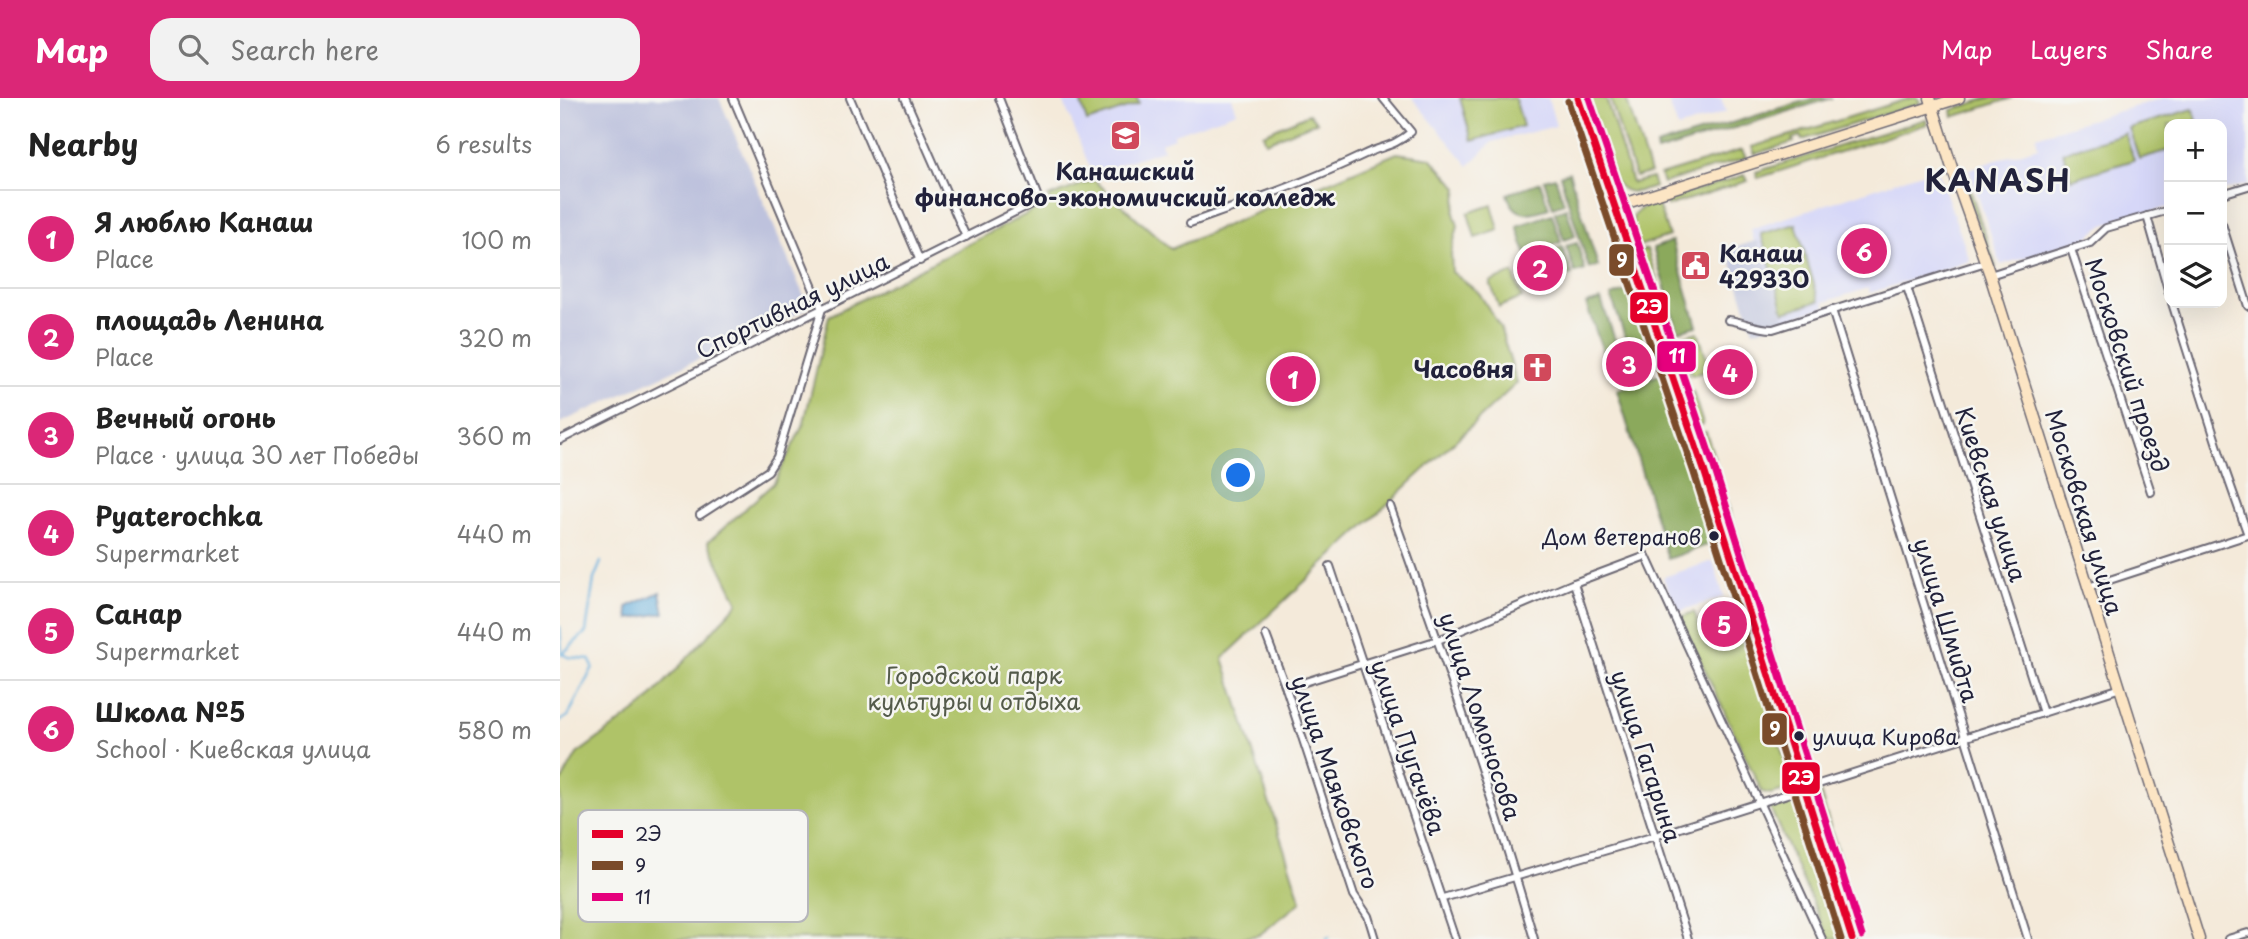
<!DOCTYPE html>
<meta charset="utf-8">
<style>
:root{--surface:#fff;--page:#f2f2f2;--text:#222;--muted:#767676;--line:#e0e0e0;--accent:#db2777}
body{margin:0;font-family:"Playpen Sans",sans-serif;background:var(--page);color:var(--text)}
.controls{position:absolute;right:21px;top:21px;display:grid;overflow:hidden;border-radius:14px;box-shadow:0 7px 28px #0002}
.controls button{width:63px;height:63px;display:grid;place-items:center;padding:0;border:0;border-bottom:2px solid var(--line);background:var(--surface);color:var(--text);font:35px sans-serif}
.you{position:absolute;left:679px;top:378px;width:24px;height:24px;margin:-18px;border:5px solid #fff;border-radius:50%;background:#1a73e8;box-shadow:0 0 0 10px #1a73e833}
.badge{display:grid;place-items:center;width:46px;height:46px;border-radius:50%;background:var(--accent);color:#fff;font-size:23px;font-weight:700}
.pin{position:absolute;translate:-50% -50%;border:4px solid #fff;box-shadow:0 2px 7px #0006}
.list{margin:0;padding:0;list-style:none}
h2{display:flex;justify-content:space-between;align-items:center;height:91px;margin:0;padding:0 28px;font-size:30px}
h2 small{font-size:23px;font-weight:400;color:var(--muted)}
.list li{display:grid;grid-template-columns:46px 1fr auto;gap:21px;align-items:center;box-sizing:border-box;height:98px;padding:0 28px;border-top:2px solid var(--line)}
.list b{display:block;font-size:26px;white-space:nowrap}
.list p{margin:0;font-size:23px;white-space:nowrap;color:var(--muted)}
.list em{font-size:23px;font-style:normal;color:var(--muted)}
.icon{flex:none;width:38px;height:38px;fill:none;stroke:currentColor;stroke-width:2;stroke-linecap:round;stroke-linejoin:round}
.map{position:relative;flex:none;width:1688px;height:841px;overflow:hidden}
header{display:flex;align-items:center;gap:42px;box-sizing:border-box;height:98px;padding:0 35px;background:var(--accent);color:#fff}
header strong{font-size:33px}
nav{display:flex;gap:38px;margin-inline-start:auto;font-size:24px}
.search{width:490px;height:63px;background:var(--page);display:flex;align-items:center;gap:18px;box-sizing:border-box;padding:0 24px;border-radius:21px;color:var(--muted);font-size:26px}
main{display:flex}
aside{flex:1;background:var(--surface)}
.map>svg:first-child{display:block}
.built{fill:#d6d7f8}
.industrial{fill:#bec2dd}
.green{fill:#afc367;stroke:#687251;stroke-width:2}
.forest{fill:#8ba95c;stroke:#56664c;stroke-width:2}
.water{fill:#65aedc;stroke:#44688c;stroke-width:2}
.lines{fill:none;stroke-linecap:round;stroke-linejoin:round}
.stream{stroke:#65aedc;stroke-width:2.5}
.street-casing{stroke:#6c6873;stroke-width:10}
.secondary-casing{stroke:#6c6873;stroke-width:13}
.street{stroke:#fff;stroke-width:6}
.secondary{stroke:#fce5c4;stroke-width:10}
.bus-1-casing{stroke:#f6f6f2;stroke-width:12}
.bus-2-casing{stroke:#f6f6f2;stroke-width:12}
.bus-3-casing{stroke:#f6f6f2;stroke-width:12}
.bus-1{stroke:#e4002b;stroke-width:7}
.bus-2{stroke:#7a4b2a;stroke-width:7}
.bus-3{stroke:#e5007d;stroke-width:7}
.bus-dot{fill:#22223b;stroke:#f6f6f2;stroke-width:2.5}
.labels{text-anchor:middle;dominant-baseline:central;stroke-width:5;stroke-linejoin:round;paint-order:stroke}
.bus-label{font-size:21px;fill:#22223b;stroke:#f6f6f2;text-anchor:end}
.poi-label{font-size:23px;font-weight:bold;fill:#22223b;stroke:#f6f6f2}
.street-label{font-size:23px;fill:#22223b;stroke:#f6f6f2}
.park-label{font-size:23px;fill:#535a4a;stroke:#f6f6f2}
.district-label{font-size:30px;font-weight:bold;letter-spacing:2px;fill:#22223b;stroke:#f6f6f2}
.key{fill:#f6f6f2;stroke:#b6b6bb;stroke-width:2}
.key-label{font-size:19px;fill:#22223b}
.line-badge{stroke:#f6f6f2;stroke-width:2.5}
.badge-label{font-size:19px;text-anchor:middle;font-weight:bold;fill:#fff}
</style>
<header>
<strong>Map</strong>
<div class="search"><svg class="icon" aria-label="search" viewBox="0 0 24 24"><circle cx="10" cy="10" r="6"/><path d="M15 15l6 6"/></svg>Search here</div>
<nav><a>Map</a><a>Layers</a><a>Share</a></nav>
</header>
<main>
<aside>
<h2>Nearby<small>6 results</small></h2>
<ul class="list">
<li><span class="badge">1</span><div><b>Я люблю Канаш</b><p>Place</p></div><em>100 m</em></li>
<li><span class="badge">2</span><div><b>площадь Ленина</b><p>Place</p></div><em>320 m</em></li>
<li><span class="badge">3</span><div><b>Вечный огонь</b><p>Place · улица 30 лет Победы</p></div><em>360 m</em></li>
<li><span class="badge">4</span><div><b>Pyaterochka</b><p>Supermarket</p></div><em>440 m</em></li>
<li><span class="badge">5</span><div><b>Санар</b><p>Supermarket</p></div><em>440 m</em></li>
<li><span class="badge">6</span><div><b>Школа №5</b><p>School · Киевская улица</p></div><em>580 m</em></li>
</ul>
</aside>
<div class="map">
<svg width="1688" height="841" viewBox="0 0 1688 841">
<rect width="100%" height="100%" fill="#f6f6f2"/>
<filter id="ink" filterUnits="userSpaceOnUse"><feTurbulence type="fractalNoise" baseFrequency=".0143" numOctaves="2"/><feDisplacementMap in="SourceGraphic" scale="14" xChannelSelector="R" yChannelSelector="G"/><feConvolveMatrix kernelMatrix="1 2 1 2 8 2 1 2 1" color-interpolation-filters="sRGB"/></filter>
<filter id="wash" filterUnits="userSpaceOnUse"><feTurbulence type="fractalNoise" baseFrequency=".00686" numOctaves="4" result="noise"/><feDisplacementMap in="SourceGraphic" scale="28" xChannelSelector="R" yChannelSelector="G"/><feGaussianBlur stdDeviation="1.57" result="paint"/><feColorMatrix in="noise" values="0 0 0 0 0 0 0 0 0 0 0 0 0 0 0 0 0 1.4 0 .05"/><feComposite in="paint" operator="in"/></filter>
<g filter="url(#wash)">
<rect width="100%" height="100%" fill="#f4eada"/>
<g class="built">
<path d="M502 0H672L677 14 614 36V40L601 45 603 52 532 75Z"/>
<path d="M852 0H988L996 28 932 44 909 68Z"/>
<path d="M1107 0H1161L1166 14 1118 30Z"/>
<path d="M1603 0H1688V86L1662 93V26H1609V109L1544 127 1525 141 1441 167 1409 71 1478 49 1476 38Z"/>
<path d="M1377 70 1410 163 1310 195 1308 190 1264 204 1265 209 1224 222 1198 143H1194L1191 131Z"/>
<path d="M1153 463 1164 499 1117 514 1103 479Z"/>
</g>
<g class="industrial">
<path d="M0 0H159L249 210 0 325Z"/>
<path d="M1198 142 1225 223 1193 233 1168 152Z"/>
</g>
<g class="green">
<path d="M526 0H577L579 6 527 24 520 2Z"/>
<path d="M900 0H955L963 28 912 43Z"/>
<path d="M1028 0H1046L1072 85 1092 80 1095 89C1078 94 1066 99 1055 83Z"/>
<path d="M1050 0H1066L1090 75 1075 79Z"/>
<path d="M1351 0H1358L1360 5 1242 42 1240 38 1232 41 1234 44 1195 56 1192 49Z"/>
<path d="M1429 0H1452L1393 19 1392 12Z"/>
<path d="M1633 11 1638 26H1609V52L1579 61 1569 30Z"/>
<path d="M749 16 757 24 706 44 703 36Z"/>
<path d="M1366 21 1367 26 1198 80 1196 74Z"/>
<path d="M1565 35 1574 62 1511 81 1503 54Z"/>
<path d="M1182 52 1186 60 1103 85 1100 77Z"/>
<path d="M837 55 871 60 898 90 894 115 898 128 891 154 892 174 919 195 940 229 957 285 663 560 741 804 699 837 675 841H0V686L17 656 84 607 178 505 148 444 214 385 244 325 269 218 490 104 488 99 534 82 611 151Z"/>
<path d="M1404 73 1436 169 1433 170 1400 74Z"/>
<path d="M1185 77 1188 83 1107 108 1106 104 1108 101Z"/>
<path d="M1097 104 1109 138 1079 148C1070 121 1067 113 1097 104Z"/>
<path d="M932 107 939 132 915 140 908 115Z"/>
<path d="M1236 126 1259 203 1224 214 1201 136Z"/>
<path d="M1087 151 1114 235 1107 238 1080 153Z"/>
<path d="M953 175 962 200 939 209 930 184Z"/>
<path d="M1138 234 1150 272 1132 277 1120 239Z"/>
<path d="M1116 240 1128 278 1125 279 1120 277 1109 242Z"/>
<path d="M1133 294 1143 326 1137 328 1128 300Z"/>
<path d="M1146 334 1156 366 1149 368 1139 336Z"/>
<path d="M1156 371 1172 420 1167 422 1151 373Z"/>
<path d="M1174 426 1238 633 1235 634 1170 427Z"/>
<path d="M1134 514 1147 549 1185 537 1231 681 1228 691 1211 696 1202 694 1120 519Z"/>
<path d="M1259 691 1282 768 1279 769 1255 693Z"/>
<path d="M1231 701 1238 702 1288 841H1269L1210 710Z"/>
</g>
<g class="forest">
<path d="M1254 0H1272L1097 54 1096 48Z"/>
<path d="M1009 74 1038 168 1029 170 1000 77Z"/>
<path d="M995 79 1004 105 993 109 984 82Z"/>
<path d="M980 84 989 110C968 117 955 120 947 96Z"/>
<path d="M1006 110 1015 138 1004 142 995 114Z"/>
<path d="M992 116 1001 144 966 156 957 128Z"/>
<path d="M1112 143 1137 228 1118 233 1093 150Z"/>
<path d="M1017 145 1025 172 1015 175 1006 148Z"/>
<path d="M1002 149 1012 177 977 189C969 163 979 157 1002 149Z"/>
<path d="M1076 190 1099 261 1082 267 1074 245 1068 247 1051 198Z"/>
<path d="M1041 202 1058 250 1053 253 1061 275 1052 278 1026 206Z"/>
<path d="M1101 276 1154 434 1150 436 1153 445 1108 461 1057 292Z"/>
</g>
<path class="water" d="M100 494 104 515 69 521 67 509Z"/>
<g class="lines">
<g class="stream">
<path d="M0 529 2 556 8 559 29 561 33 569 8 618 0 623"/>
<path d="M2 556 26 534 34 481 41 464"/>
<path d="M766 841 769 839"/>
</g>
</g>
</g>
<g filter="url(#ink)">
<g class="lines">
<defs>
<g id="street">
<path d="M290 0 360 163"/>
<path d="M345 0 406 139"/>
<path d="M1662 96 1688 88"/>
<path d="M1587 118 1609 195"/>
<path d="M630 125C688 104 747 84 803 57 823 47 832 50 851 34L823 0"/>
<path d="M1662 126 1688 208"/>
<path d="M1511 151 1591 394"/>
<path d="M1430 177 1530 145 1546 130 1609 112"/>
<path d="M1347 189 1483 615"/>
<path d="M1612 205 1664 369 1688 437"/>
<path d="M1272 212 1468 841"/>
<path d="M1168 222C1184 224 1197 231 1213 231L1426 164"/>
<path d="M0 342 479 102 439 0"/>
<path d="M830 408C881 551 932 695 974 841"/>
<path d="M140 417 208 373 217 359 262 211 173 0"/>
<path d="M770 468 895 841"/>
<path d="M1014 485 1128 841"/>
<path d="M1528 489 1688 437"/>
<path d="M706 537 726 590 794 797 808 818 815 841"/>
<path d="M726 590 878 542 1014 485 1086 458 1262 841"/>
<path d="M883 800 1095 738 1561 590"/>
<path d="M1668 841 1688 835"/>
</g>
<g id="secondary">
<path d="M1018 0 1144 372 1292 841"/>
<path d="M1370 0 1393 73 1430 177 1639 841"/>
<path d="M1054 109 1399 0"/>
</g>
</defs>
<use href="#street" class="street-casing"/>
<use href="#secondary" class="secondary-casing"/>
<use href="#street" class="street"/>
<use href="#secondary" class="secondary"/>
<defs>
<path id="bus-1" d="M1018 0 1144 372 1292 841"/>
<path id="bus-2" d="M1008 3 1134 375 1281 841"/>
<path id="bus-3" d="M1029 0 1154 369 1302 838"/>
</defs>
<use href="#bus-1" class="bus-1-casing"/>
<use href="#bus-2" class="bus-2-casing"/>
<use href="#bus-3" class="bus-3-casing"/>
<use href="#bus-1" class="bus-1"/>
<use href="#bus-2" class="bus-2"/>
<use href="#bus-3" class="bus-3"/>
</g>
</g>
<defs>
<symbol id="university-square" viewBox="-11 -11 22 22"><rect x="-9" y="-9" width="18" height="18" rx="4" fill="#d1495b" stroke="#f6f6f2"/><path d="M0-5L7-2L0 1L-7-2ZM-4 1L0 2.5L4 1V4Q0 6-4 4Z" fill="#fff"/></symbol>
<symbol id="civic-square" viewBox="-11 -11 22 22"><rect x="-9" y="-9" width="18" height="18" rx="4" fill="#d1495b" stroke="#f6f6f2"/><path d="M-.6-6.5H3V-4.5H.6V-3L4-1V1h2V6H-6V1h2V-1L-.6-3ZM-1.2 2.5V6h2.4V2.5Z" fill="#fff"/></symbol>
<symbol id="church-square" viewBox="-11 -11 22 22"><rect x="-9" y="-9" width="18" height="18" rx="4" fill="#d1495b" stroke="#f6f6f2"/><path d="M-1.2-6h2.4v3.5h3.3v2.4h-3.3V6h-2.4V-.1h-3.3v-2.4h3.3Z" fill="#fff"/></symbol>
</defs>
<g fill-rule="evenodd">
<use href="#university-square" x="548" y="20" width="35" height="35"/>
<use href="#civic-square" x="1118" y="150" width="35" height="35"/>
<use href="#church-square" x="960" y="252" width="35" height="35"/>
</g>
<g class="bus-dot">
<circle cx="1154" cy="438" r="6"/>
<circle cx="1239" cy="638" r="6"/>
</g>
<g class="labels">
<g class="bus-label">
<text x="1141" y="438">Дом ветеранов</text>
<text x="1252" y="638" text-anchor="start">улица Кирова</text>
</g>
<g class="poi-label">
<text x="565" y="72">Канашский<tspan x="565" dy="26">финансово-экономичский колледж</tspan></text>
<text x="1159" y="154" text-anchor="start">Канаш<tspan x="1159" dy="26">429330</tspan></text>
<text x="954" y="270" text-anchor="end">Часовня</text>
</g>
<g class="street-label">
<text transform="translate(232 207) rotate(-26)">Спортивная улица</text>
<text transform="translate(1568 267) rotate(72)">Московский проезд</text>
<text transform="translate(1432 396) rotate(72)">Киевская улица</text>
<text transform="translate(1525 414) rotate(73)">Московская улица</text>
<text transform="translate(1387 522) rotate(73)">улица Шмидта</text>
<text transform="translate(921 618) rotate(72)">улица Ломоносова</text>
<text transform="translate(849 649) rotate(71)">улица Пугачёва</text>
<text transform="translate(1087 658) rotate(72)">улица Гагарина</text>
<text transform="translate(776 684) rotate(71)">улица Маяковского</text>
</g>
<g class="park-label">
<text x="414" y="576">Городской парк<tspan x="414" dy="26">культуры и отдыха</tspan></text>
</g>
<g class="district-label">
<text x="1438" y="81">KANASH</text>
</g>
</g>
<rect x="18" y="712" width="230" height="112" rx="10" class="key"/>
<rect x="32" y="732" width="31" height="8" fill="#e4002b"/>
<rect x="32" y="763" width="31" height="9" fill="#7a4b2a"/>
<rect x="32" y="795" width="31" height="8" fill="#e5007d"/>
<g class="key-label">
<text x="75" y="743">2Э</text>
<text x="75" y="774">9</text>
<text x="75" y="806">11</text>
</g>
<g class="line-badge">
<rect x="1048" y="145" width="27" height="34" rx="7" fill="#7a4b2a"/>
<rect x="1069" y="193" width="40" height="33" rx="7" fill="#e4002b"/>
<rect x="1096" y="242" width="41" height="33" rx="7" fill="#e5007d"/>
<rect x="1201" y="614" width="27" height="34" rx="7" fill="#7a4b2a"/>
<rect x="1221" y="663" width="40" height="34" rx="7" fill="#e4002b"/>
</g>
<g class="badge-label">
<text x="1062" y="169">9</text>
<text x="1089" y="216">2Э</text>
<text x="1117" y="265">11</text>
<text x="1215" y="638">9</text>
<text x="1241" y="687">2Э</text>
</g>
</svg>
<div class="controls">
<button>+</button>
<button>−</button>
<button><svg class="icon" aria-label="layers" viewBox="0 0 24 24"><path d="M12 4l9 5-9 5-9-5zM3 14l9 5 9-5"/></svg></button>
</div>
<div class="you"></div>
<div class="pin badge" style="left:733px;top:281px">1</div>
<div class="pin badge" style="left:980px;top:170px">2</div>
<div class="pin badge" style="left:1069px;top:266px">3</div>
<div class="pin badge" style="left:1170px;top:274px">4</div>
<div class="pin badge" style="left:1164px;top:526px">5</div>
<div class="pin badge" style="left:1304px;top:153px">6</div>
</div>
</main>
